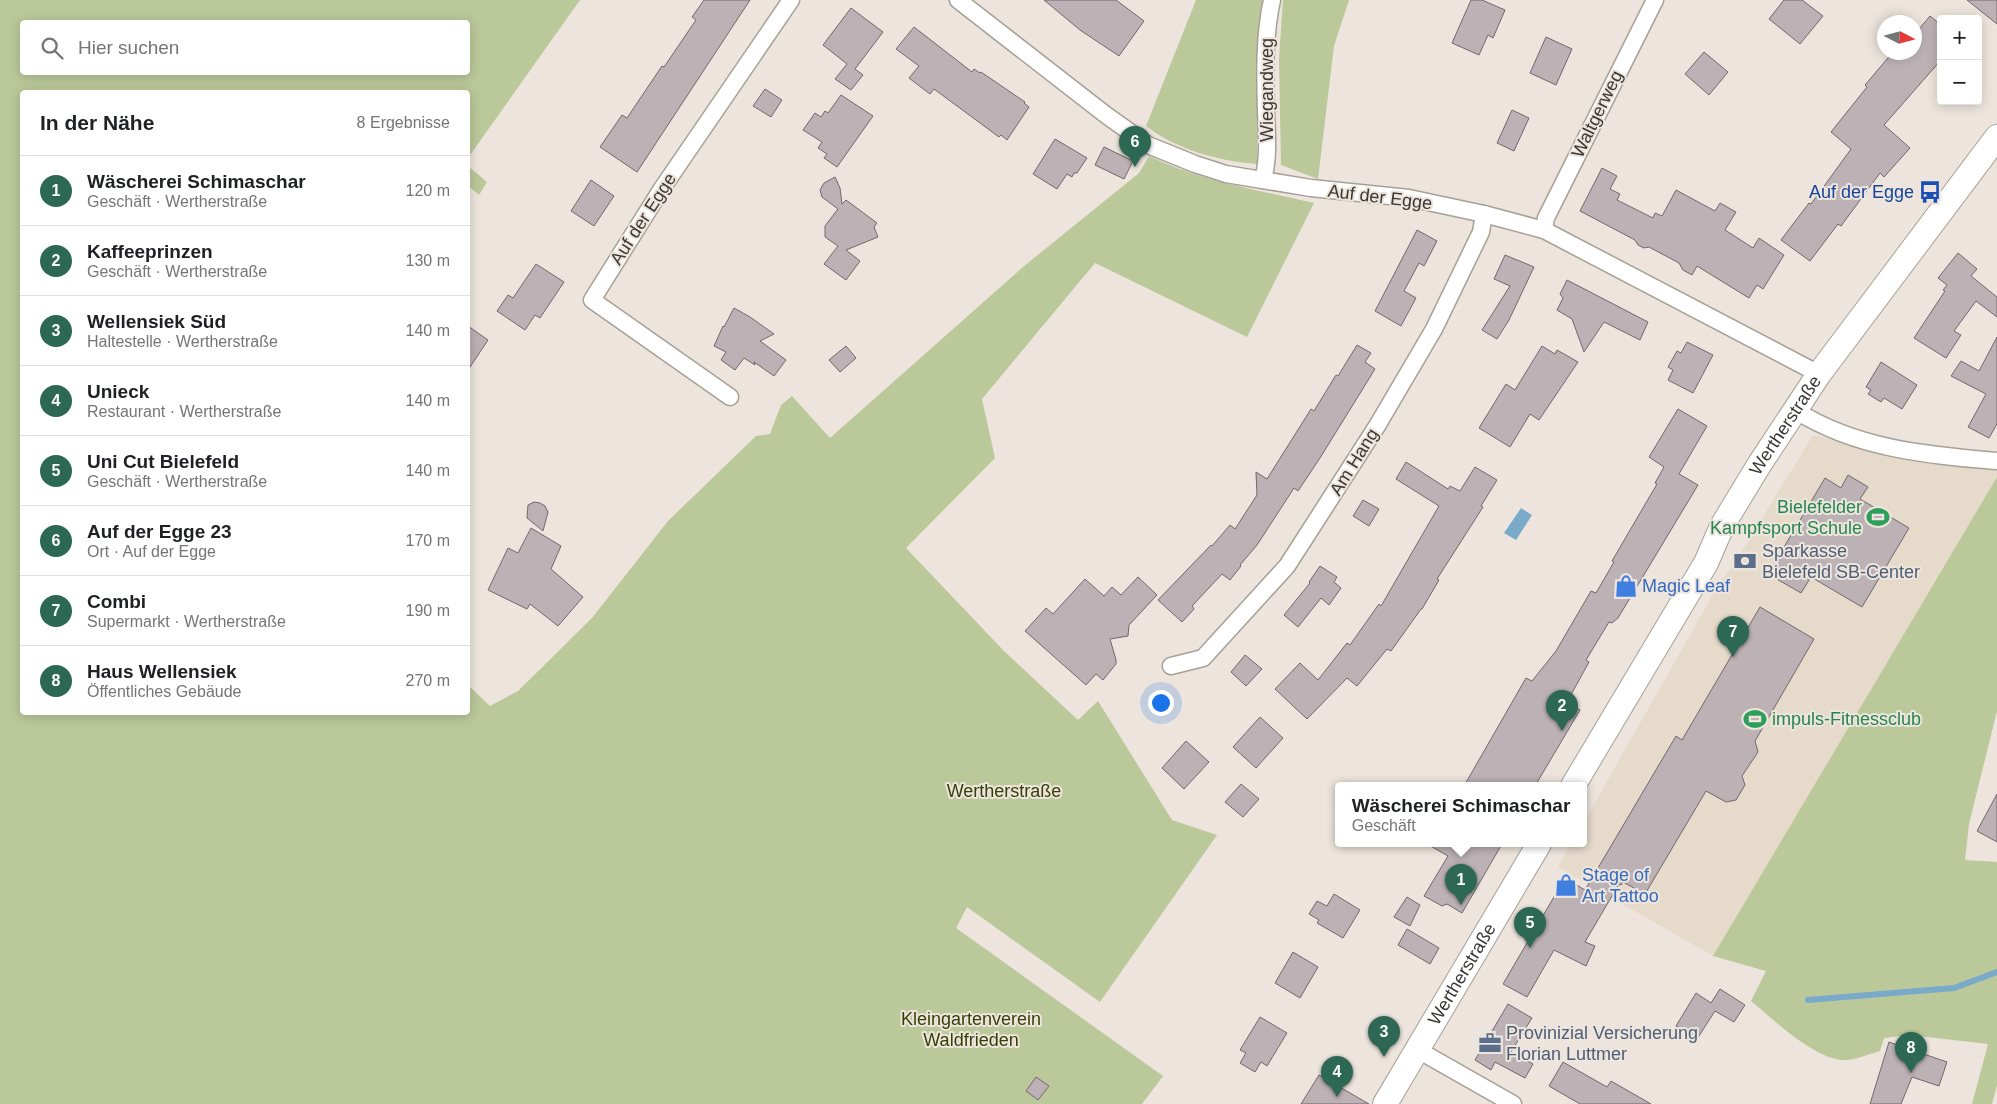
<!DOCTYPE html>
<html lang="de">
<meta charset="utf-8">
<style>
:root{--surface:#fff;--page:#f2f2f2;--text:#202124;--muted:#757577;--line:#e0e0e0;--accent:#2c6853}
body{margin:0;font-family:Helvetica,sans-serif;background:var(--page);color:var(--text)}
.controls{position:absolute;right:15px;top:15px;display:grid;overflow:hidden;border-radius:5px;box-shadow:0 2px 12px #0003}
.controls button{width:45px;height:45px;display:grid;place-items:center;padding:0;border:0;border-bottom:1px solid var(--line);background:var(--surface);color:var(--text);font:25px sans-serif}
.compass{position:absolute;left:1877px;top:15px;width:45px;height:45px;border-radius:50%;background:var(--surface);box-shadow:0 2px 12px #0003;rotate:96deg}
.you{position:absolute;left:1160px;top:702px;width:18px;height:18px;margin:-12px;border:4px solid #fff;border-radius:50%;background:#1a73e8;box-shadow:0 0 0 8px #1a73e833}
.badge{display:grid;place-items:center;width:32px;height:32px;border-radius:50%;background:var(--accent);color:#fff;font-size:16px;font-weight:700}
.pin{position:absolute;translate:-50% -41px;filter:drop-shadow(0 1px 2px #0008)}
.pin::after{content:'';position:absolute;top:26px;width:18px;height:15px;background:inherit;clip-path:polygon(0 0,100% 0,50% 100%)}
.popup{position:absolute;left:1335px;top:782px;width:252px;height:65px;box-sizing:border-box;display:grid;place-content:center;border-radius:5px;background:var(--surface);filter:drop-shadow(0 1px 4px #0005);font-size:16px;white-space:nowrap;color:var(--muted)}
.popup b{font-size:19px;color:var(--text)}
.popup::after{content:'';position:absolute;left:50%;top:100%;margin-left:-10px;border:10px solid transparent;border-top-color:var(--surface)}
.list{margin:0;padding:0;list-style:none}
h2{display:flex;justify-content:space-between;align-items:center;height:65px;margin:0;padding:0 20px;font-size:21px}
h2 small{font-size:16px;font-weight:400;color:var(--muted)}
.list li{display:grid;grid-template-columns:32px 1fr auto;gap:15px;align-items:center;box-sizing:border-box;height:70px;padding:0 20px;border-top:1px solid var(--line)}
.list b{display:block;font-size:19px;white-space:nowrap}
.list p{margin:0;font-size:16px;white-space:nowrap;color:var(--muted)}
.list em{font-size:16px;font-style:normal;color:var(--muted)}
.icon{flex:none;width:28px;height:28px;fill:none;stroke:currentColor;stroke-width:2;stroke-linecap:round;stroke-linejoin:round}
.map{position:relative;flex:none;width:1997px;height:1104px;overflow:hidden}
.search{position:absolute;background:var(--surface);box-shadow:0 2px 12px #0003;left:20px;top:20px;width:450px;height:55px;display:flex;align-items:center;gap:12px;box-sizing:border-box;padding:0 18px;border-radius:5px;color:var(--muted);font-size:19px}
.panel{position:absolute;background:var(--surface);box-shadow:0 2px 12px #0003;left:20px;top:90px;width:450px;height:625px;border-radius:5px}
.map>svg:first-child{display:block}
.built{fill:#e6dacb}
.green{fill:#bbc89a;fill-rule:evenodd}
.water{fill:#79aaca}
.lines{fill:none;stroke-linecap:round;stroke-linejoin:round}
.stream{stroke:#79aaca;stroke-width:6}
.building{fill:#bcb1b5;stroke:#72686c}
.street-casing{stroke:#a6a097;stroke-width:19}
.secondary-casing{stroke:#a6a097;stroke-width:26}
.street{stroke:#fff;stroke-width:16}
.secondary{stroke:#fff;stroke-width:24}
.labels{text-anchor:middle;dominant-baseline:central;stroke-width:4;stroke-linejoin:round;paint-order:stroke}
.street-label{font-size:18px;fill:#3a3734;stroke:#ede5dd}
.transit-label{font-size:18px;fill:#164399;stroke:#ede5dd;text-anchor:end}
.leisure-label{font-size:18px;fill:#27864d;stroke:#ede5dd;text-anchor:end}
.service-label{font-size:18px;fill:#4e5e75;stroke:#ede5dd;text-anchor:start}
.shop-label{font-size:18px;fill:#366cbe;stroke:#ede5dd;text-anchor:start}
.park-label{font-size:18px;fill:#354004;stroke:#ede5dd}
</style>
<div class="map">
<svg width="1997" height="1104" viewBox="0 0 1997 1104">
<rect width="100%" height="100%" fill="#ede5dd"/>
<path class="built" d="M1813 435 1876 450 1997 465V477L1713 956 1558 867 1571 844H1584V822L1720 582 1736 561Z"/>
<g class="green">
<path d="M0 0H580L468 158V92H22V712H468V685L490 706 518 691 592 618 668 521 756 436 770 434 781 405 792 396 830 438 1023 267 1139 173 1149 156C1200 181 1259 190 1314 203L1247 337 1095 263 982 399 995 458 906 548 1004 651 1078 720 1098 701 1172 820 1217 835 1100 1002 967 907 956 928 1163 1076 1142 1104H0ZM22 22H468V72H22Z"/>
<path d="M1196 0H1263L1258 58 1257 164C1219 161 1177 150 1146 126Z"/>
<path d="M1283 0H1349L1334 46 1318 179 1281 165 1279 59Z"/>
<path d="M468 166 487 182 479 195 468 186Z"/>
<path d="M1997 477V711L1969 824 1965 860 1997 862V1085L1992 1104H1972L1988 1044 1909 1035 1884 1038 1880 1051C1869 1054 1854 1061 1842 1060 1812 1057 1774 1020 1751 1001L1766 971 1713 956Z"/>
</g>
<path class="water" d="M1521 508 1532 515 1516 540 1504 533Z"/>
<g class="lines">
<path class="stream" d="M1808 1000 1954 988 1997 972"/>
</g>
<g class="building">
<path d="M704 0H750L637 172 600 147 622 115 627 118 662 66 664 67 696 20 692 17Z"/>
<path d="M1044 0H1116L1144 21 1119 56 1080 30Z"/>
<path d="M1471 0H1482L1505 10 1493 38 1488 35 1479 55 1452 43Z"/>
<path d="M1784 0H1802L1823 16 1800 44 1769 19Z"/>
<path d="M1967 0H1997V24Z"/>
<path d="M851 8 883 32 855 69 863 75 851 90 835 79 847 64 823 45Z"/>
<path d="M1930 16 1941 25V60L1884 125 1910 148 1884 177 1880 173 1841 226 1838 224 1810 261 1781 240 1809 203 1811 204 1851 149 1831 132 1867 87 1865 85 1893 52H1914V35Z"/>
<path d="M914 27 972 72 974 69 980 73 981 72 1025 102 1024 103 1029 107 1007 140 1001 135 999 137 934 89 930 94 909 78 919 66 896 49Z"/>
<path d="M1546 37 1572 49 1556 85 1530 73Z"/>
<path d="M1704 52 1728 72 1709 95 1685 74Z"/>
<path d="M765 89 782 100 771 117 753 106Z"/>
<path d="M841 95 873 116 837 167 824 158 827 154 818 148 822 142 803 130 815 113 821 117 825 111 828 113Z"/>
<path d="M1512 110 1529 118 1514 151 1497 143Z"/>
<path d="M1055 139 1087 158 1077 173H1074L1072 177 1067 174 1057 189 1033 174Z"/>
<path d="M1104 147 1133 161 1124 179 1095 165Z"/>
<path d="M1602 168 1617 176 1610 189 1620 194 1617 200 1653 218 1655 213 1662 216 1676 190 1715 211 1720 203 1736 212 1725 230 1753 248 1759 238 1784 255 1763 289 1757 285 1749 298 1697 266 1692 275 1683 270 1679 263 1649 247 1644 248 1638 245 1635 240 1580 211Z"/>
<path d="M835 177 840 188 842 204 846 200 877 223 874 227 878 237 846 250 860 261 846 280 824 264 838 246 825 237V226L838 209 822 197 820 190 824 183Z"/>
<path d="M591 180 614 196 594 226 571 211Z"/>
<path d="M1417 230 1437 241 1424 266 1419 263 1404 291 1416 298 1401 326 1375 311Z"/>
<path d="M1958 253 1977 269 1971 276 1997 297V317L1976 301 1954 331 1961 335 1946 358 1914 338 1945 291 1943 290 1947 285 1938 278Z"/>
<path d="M1505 255 1534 267 1509 320 1497 339 1482 330 1510 286 1494 279Z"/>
<path d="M536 264 564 282 540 318 535 315 525 330 497 311 508 295 513 298Z"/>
<path d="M1567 280 1648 322 1640 340 1604 322 1584 352 1572 319 1557 310 1563 298 1560 294Z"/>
<path d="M734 308 750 317 774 334 760 341 786 360 774 376 754 362 755 365 744 358 735 370 721 360 726 352 714 346 723 326 724 327Z"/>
<path d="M468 326 488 340 468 370Z"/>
<path d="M1997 337V424L1989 438 1968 427 1986 394 1951 376 1961 361 1979 371Z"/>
<path d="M1687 342 1713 355 1693 393 1668 380 1673 370 1668 367 1677 351 1681 353Z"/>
<path d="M1357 345 1371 353 1365 362 1375 369 1320 458 1298 491 1294 488 1257 545 1240 565 1241 566 1230 580 1222 574 1192 606 1194 609 1182 622 1158 600 1211 545 1212 546 1230 525 1235 529 1257 495 1256 472 1267 479 1311 409 1314 411 1336 375 1338 376Z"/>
<path d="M846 346 856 358 840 372 829 360Z"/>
<path d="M1542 346 1555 354 1557 350 1578 362 1539 420 1530 414 1510 447 1479 428 1506 384 1515 390Z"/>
<path d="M1881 362 1917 385 1902 409 1884 398 1881 402 1868 394 1871 390 1866 387Z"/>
<path d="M1678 409 1707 426 1679 474 1698 485 1618 618 1612 623 1609 622 1586 660 1589 662 1567 702 1580 710 1535 786H1464L1526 678 1532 681 1556 651 1591 591 1596 593 1614 562 1612 561 1657 484 1655 483 1664 467 1649 457Z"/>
<path d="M1406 462 1448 489 1450 486 1460 491 1475 467 1497 480 1481 506 1483 507 1437 579 1439 580 1422 609H1421L1391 651 1387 649 1357 686 1347 678 1307 719 1275 689 1300 663 1318 680 1347 643 1350 645 1379 604 1381 606 1439 506 1396 479Z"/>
<path d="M1848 475 1868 487 1860 499 1909 528 1862 607 1811 577 1801 593 1768 574 1825 478 1841 488Z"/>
<path d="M1363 500 1379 509 1369 526 1353 516Z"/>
<path d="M534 502 540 503 545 506 548 512 543 531 527 518 528 505Z"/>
<path d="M531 528 561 546 551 569 583 597 558 626 530 604 527 609 488 590 508 548 518 553Z"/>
<path d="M1320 566 1337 577 1334 582 1341 588 1329 605 1321 598 1298 627 1284 615 1310 583 1309 582Z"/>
<path d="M1138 577 1157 595 1129 625 1128 636 1110 639 1116 660V664L1103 680 1096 674 1086 685 1025 631 1046 608 1053 614 1085 579 1104 596 1112 587 1121 595Z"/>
<path d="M1760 607 1814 639 1755 741 1758 752 1742 776 1745 785 1736 800 1726 802 1706 791 1645 894 1623 882 1621 885 1619 884 1585 942 1595 946 1586 966 1554 950 1527 997 1503 984 1565 878 1585 890 1676 736 1682 740Z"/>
<path d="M1245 655 1262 669 1246 686 1231 672Z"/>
<path d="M1260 717 1283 738 1256 768 1233 747Z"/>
<path d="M1186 741 1209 762 1184 789 1162 768Z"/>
<path d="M1241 784 1259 799 1243 817 1225 802Z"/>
<path d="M1997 794V842L1977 831Z"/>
<path d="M1427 844H1502L1462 913 1447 904 1442 906 1424 896 1448 856Z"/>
<path d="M1334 894 1360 910 1343 938 1317 923 1319 920 1309 914 1317 901 1327 906Z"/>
<path d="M1407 897 1420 905 1410 926 1394 917Z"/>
<path d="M1407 929 1439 948 1430 964 1398 945Z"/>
<path d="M1293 952 1318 967 1300 998 1275 983Z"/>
<path d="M1720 989 1745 1005 1734 1022 1715 1011 1697 1039 1676 1026 1696 993 1711 1003Z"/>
<path d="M1508 1004 1532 1018 1511 1052 1533 1064 1525 1078 1495 1062 1491 1070 1475 1060Z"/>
<path d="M1260 1017 1287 1033 1267 1066 1261 1062 1255 1072 1240 1063 1246 1053 1240 1050Z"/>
<path d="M1889 1042 1947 1062 1939 1086 1912 1077 1901 1104H1870Z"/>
<path d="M1563 1062 1607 1087 1611 1081 1651 1104H1580L1549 1086Z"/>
<path d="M1319 1075 1369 1104H1301Z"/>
<path d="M1036 1077 1049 1086 1038 1100 1026 1091Z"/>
</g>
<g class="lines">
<defs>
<g id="street">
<path d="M958 0 1106 115 1148 145 1195 164 1226 174 1311 188 1409 198 1484 214 1544 230 1819 374"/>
<path d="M1263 180C1269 157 1267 135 1266 111 1265 74 1264 36 1272 0"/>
<path d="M1544 230 1546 218 1655 0"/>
<path d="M730 397 592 300 661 190 791 0"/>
<path d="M1795 410C1856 449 1927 455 1997 461"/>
<path d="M1171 666 1203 658 1287 566 1377 426 1434 329 1481 232 1484 214"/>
<path d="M1418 1050 1513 1104"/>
</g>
<g id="secondary">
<path id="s1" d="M1573 786 1706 563 1722 526 1759 465 1819 374 1997 137"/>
<path id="s2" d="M1385 1104 1539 844"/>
</g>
</defs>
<use href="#street" class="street-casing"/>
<use href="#secondary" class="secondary-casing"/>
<use href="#street" class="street"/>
<use href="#secondary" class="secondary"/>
</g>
<defs>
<symbol id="bus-bare" viewBox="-9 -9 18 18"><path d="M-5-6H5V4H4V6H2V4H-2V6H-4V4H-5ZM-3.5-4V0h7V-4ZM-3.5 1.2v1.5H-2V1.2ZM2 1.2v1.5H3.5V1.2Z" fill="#1a4fb4" stroke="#ede5dd" stroke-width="2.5" paint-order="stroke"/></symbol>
<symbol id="stadium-bare" viewBox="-9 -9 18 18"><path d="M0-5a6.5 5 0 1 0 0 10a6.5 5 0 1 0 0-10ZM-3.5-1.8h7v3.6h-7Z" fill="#2e9e5b" stroke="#ede5dd" stroke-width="2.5" paint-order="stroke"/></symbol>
<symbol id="bank-bare" viewBox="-9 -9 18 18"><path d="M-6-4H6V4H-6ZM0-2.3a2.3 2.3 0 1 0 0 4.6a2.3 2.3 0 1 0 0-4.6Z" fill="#5c6f8a" stroke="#ede5dd" stroke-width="2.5" paint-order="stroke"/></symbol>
<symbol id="shop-bare" viewBox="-9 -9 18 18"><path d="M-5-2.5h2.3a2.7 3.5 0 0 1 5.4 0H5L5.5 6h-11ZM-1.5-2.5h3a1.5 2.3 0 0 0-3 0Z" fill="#3f7fe0" stroke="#ede5dd" stroke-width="2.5" paint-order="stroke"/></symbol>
<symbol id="office-bare" viewBox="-9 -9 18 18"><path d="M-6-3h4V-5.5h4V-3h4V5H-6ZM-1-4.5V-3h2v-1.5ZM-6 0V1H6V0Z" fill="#5c6f8a" stroke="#ede5dd" stroke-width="2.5" paint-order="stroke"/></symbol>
</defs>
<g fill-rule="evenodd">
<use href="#bus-bare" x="1914" y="176" width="32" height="32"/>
<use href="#stadium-bare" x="1862" y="501" width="32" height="32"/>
<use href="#bank-bare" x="1729" y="545" width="32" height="32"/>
<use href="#shop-bare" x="1610" y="570" width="32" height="32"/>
<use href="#stadium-bare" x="1739" y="703" width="32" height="32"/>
<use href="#shop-bare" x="1550" y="869" width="32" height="32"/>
<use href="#office-bare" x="1474" y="1027" width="32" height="32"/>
</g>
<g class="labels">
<g class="street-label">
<text transform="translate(1267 90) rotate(-90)">Wiegandweg</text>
<text transform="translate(1597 114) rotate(-64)">Waltgerweg</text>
<text transform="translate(1380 197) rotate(7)">Auf der Egge</text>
<text transform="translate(643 219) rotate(-57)">Auf der Egge</text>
<text stroke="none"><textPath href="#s1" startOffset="419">Wertherstraße</textPath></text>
<text transform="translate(1354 462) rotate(-58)">Am Hang</text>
<text stroke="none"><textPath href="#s2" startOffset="151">Wertherstraße</textPath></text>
</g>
<g class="transit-label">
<text x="1914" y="192">Auf der Egge</text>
</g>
<g class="leisure-label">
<text x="1862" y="507">Bielefelder<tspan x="1862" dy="21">Kampfsport Schule</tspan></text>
<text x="1772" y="719" text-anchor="start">impuls-Fitnessclub</text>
</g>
<g class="service-label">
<text x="1762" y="551">Sparkasse<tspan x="1762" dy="21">Bielefeld SB-Center</tspan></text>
<text x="1506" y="1033">Provinizial Versicherung<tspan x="1506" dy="21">Florian Luttmer</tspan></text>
</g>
<g class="shop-label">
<text x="1642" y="586">Magic Leaf</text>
<text x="1582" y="875">Stage of<tspan x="1582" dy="21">Art Tattoo</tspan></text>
</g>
<g class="park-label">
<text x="1004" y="791">Wertherstraße</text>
<text x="971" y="1019">Kleingartenverein<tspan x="971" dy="21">Waldfrieden</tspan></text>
</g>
</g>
</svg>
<div class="controls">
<button>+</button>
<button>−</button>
</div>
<svg class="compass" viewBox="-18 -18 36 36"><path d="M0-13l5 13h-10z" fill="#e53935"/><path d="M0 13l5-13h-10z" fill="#757577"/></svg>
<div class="you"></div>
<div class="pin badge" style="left:1461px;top:905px">1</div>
<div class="popup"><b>Wäscherei Schimaschar</b>Geschäft</div>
<div class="pin badge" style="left:1562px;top:731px">2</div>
<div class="pin badge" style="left:1384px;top:1057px">3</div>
<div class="pin badge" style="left:1337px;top:1097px">4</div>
<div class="pin badge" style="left:1530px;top:948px">5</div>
<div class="pin badge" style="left:1135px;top:167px">6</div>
<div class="pin badge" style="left:1733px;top:657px">7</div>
<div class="pin badge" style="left:1911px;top:1073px">8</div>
<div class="search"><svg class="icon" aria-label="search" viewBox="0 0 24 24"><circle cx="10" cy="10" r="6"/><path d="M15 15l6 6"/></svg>Hier suchen</div>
<section class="panel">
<h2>In der Nähe<small>8 Ergebnisse</small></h2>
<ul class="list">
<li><span class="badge">1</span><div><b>Wäscherei Schimaschar</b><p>Geschäft · Wertherstraße</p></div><em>120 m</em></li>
<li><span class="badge">2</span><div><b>Kaffeeprinzen</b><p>Geschäft · Wertherstraße</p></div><em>130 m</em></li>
<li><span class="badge">3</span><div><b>Wellensiek Süd</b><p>Haltestelle · Wertherstraße</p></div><em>140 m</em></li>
<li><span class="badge">4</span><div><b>Unieck</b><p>Restaurant · Wertherstraße</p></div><em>140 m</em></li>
<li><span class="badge">5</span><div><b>Uni Cut Bielefeld</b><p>Geschäft · Wertherstraße</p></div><em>140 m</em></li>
<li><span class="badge">6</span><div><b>Auf der Egge 23</b><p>Ort · Auf der Egge</p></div><em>170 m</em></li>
<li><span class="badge">7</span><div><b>Combi</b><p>Supermarkt · Wertherstraße</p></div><em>190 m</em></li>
<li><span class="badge">8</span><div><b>Haus Wellensiek</b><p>Öffentliches Gebäude</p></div><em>270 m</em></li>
</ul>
</section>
</div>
